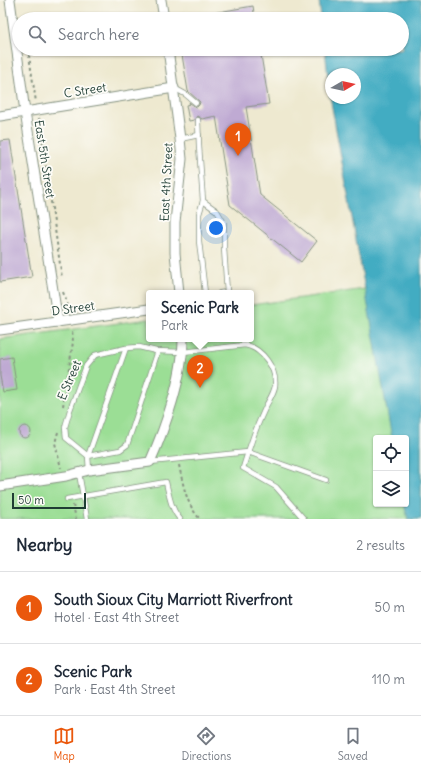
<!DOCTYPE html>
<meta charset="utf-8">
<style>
:root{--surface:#fff;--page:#f6f6f7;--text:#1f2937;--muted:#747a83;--line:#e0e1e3;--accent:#ea580c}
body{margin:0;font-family:Delius,sans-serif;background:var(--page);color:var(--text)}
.controls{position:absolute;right:12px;bottom:12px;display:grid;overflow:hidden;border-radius:4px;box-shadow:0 1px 3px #0004}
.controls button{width:36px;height:36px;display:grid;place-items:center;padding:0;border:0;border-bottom:1px solid var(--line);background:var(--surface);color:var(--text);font:20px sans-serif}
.compass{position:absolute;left:325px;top:68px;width:36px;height:36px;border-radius:50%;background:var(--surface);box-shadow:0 1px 3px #0004;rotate:81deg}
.scale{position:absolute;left:12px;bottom:10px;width:74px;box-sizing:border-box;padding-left:4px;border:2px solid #1f3d34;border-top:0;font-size:11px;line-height:14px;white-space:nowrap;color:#1f3d34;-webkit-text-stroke:3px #fdfcf7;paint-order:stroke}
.you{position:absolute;left:216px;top:228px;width:14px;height:14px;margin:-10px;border:3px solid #fff;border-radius:50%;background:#1a73e8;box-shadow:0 0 0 6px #1a73e833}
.badge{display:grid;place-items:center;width:26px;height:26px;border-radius:50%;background:var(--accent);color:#fff;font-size:13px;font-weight:700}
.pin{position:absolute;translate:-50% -33px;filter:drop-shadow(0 1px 2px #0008)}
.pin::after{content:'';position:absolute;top:21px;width:14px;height:12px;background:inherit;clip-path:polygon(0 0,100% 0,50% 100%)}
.popup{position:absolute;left:146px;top:290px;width:108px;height:52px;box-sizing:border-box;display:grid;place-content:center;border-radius:4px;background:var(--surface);filter:drop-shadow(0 1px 3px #0005);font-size:13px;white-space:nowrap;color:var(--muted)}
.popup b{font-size:15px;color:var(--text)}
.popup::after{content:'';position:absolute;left:50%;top:100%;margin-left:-8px;border:8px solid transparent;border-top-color:var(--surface)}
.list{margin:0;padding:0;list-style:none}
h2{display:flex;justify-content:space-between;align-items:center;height:52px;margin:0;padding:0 16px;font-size:17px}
h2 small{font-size:13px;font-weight:400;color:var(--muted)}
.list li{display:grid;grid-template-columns:26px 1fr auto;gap:12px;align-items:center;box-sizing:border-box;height:72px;padding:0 16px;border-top:1px solid var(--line)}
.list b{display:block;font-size:15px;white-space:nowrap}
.list p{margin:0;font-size:13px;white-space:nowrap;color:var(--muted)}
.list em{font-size:13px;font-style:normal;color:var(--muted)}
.icon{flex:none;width:22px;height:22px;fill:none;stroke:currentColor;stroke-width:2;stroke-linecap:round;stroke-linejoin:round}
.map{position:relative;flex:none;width:421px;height:519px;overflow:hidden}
.search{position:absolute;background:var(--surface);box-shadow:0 1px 3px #0004;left:12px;right:12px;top:12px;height:44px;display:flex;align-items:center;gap:10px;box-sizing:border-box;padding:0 14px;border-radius:22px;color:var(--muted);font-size:15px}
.sheet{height:196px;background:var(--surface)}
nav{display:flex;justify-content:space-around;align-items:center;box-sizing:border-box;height:56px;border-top:1px solid var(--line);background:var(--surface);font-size:11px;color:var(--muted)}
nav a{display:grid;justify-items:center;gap:2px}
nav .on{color:var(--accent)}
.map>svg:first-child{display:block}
.green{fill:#9bde95;stroke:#5d8e64;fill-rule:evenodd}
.water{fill:#42acc2;stroke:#30747b;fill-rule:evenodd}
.building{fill:#bfaad3}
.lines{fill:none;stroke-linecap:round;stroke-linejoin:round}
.service-casing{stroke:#869382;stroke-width:6}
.minor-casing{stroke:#869382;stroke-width:11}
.path{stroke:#869382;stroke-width:2;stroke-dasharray:3 3;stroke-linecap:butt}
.service{stroke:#fff;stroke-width:4.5}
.minor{stroke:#fff;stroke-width:9}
.labels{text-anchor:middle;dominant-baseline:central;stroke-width:3.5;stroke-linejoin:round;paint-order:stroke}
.street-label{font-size:12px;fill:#1f3d34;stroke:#fdfcf7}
</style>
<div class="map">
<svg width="421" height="519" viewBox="0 0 421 519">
<rect width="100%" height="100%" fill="#fdfcf7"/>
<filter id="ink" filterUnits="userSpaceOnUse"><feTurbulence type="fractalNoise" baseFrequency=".025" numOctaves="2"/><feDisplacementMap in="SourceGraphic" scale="8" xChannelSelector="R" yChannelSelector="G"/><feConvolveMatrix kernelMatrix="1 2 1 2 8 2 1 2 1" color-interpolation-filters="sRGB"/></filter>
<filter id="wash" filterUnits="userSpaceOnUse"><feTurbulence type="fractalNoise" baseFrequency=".012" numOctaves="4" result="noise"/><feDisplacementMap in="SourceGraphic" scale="16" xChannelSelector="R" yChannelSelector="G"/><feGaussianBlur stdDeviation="0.9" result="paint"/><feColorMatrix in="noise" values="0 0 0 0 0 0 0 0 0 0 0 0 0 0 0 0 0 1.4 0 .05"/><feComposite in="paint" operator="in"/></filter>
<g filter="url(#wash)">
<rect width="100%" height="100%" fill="#eee9d0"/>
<path class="green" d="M365 289 421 445V519H0V339L149 319V339H251V305ZM376 438H406V504H376Z"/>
<path class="water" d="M319 0H421V519H408L404 504H406V438H392L330 96 325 49H402V19H321ZM331 74H355V98H331Z"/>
<g id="blocks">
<g class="building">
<path d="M253 6 255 19H202L201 15Z"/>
<path d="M181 49H260L269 104 246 107 260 195 317 241 301 262 230 205 216 116 202 119 197 116 194 120 189 121 186 105 190 104 189 102 194 106 197 107 199 105 200 102 188 91Z"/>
<path d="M10 140 32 277 0 282V141Z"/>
<path d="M12 357 17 390 3 392 0 376V359Z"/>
<circle cx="25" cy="432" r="6"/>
</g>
</g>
</g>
<g filter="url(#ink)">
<use href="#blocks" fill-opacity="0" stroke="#869382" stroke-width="1"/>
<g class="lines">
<defs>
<g id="service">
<path d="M174 88 185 94 196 103"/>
<path d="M198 120 199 146 203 201 199 214V241L205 293"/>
<path d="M180 139 199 135"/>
<path d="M203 201 217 211 224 223V248L227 292 220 293"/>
<path d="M88 456 120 450 127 445 158 351"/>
<path d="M88 456 126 348"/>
<path d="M89 470 88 456 66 438 65 427 70 410 86 366 95 355 126 348 139 347 156 351 183 352 245 345C262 348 277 369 275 386 274 393 269 400 266 406 259 421 253 436 248 452L150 462"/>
<path d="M79 473 87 519"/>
<path d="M67 499 166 482C169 495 171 509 180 519"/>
<path d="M304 519 276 487 243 468 248 452 326 480"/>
</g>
<g id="minor">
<path d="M10 0 25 112 58 322"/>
<path d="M161 0 164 19"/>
<path d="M168 49 180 139 182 159 175 222V253L179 293"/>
<path d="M0 116 174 88"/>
<path d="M0 330 149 309"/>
<path d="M0 486 66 476 89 470 150 462C165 428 183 377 183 339"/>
</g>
</defs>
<use href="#service" class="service-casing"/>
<use href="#minor" class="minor-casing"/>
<g class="path">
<path d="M28 49 36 102"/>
<path d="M39 118 62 278"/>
<path d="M63 292 70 311"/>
<path d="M63 406 73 342 72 329"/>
<path d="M58 432 55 443 61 468"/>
<path d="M179 465C183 484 186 504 200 519"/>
<path d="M73 505 76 519"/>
</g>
<use href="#service" class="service"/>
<use href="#minor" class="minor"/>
</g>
</g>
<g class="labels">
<g class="street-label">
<text transform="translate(85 90) rotate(-9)">C Street</text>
<text transform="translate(45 159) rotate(81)">East 5th Street</text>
<text transform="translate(166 182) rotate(-87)">East 4th Street</text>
<text transform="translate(73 308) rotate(-8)">D Street</text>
<text transform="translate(69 380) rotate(-67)">E Street</text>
</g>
</g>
</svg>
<div class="controls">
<button><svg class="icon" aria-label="locate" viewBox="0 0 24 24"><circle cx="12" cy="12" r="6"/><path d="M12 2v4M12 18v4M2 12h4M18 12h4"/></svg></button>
<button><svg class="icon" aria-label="layers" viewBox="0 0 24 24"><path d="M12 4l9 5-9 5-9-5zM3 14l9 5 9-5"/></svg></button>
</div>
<svg class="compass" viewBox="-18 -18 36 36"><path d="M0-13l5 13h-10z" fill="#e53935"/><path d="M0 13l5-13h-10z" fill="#747a83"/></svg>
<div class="scale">50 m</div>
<div class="you"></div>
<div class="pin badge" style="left:238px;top:156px">1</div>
<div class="pin badge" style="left:200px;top:388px">2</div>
<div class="popup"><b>Scenic Park</b>Park</div>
<div class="search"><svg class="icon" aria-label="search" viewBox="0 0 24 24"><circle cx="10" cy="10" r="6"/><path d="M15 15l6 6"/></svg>Search here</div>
</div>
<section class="sheet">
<h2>Nearby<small>2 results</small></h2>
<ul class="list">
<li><span class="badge">1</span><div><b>South Sioux City Marriott Riverfront</b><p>Hotel · East 4th Street</p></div><em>50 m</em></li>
<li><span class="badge">2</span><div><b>Scenic Park</b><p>Park · East 4th Street</p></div><em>110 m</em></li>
</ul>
</section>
<nav>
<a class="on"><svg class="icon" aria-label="map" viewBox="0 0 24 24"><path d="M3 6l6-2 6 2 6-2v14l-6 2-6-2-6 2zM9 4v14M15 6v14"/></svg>Map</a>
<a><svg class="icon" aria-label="directions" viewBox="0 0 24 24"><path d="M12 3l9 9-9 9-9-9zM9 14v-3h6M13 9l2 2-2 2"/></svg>Directions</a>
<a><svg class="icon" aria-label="saved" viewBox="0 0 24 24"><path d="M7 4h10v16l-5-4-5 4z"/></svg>Saved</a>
</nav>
